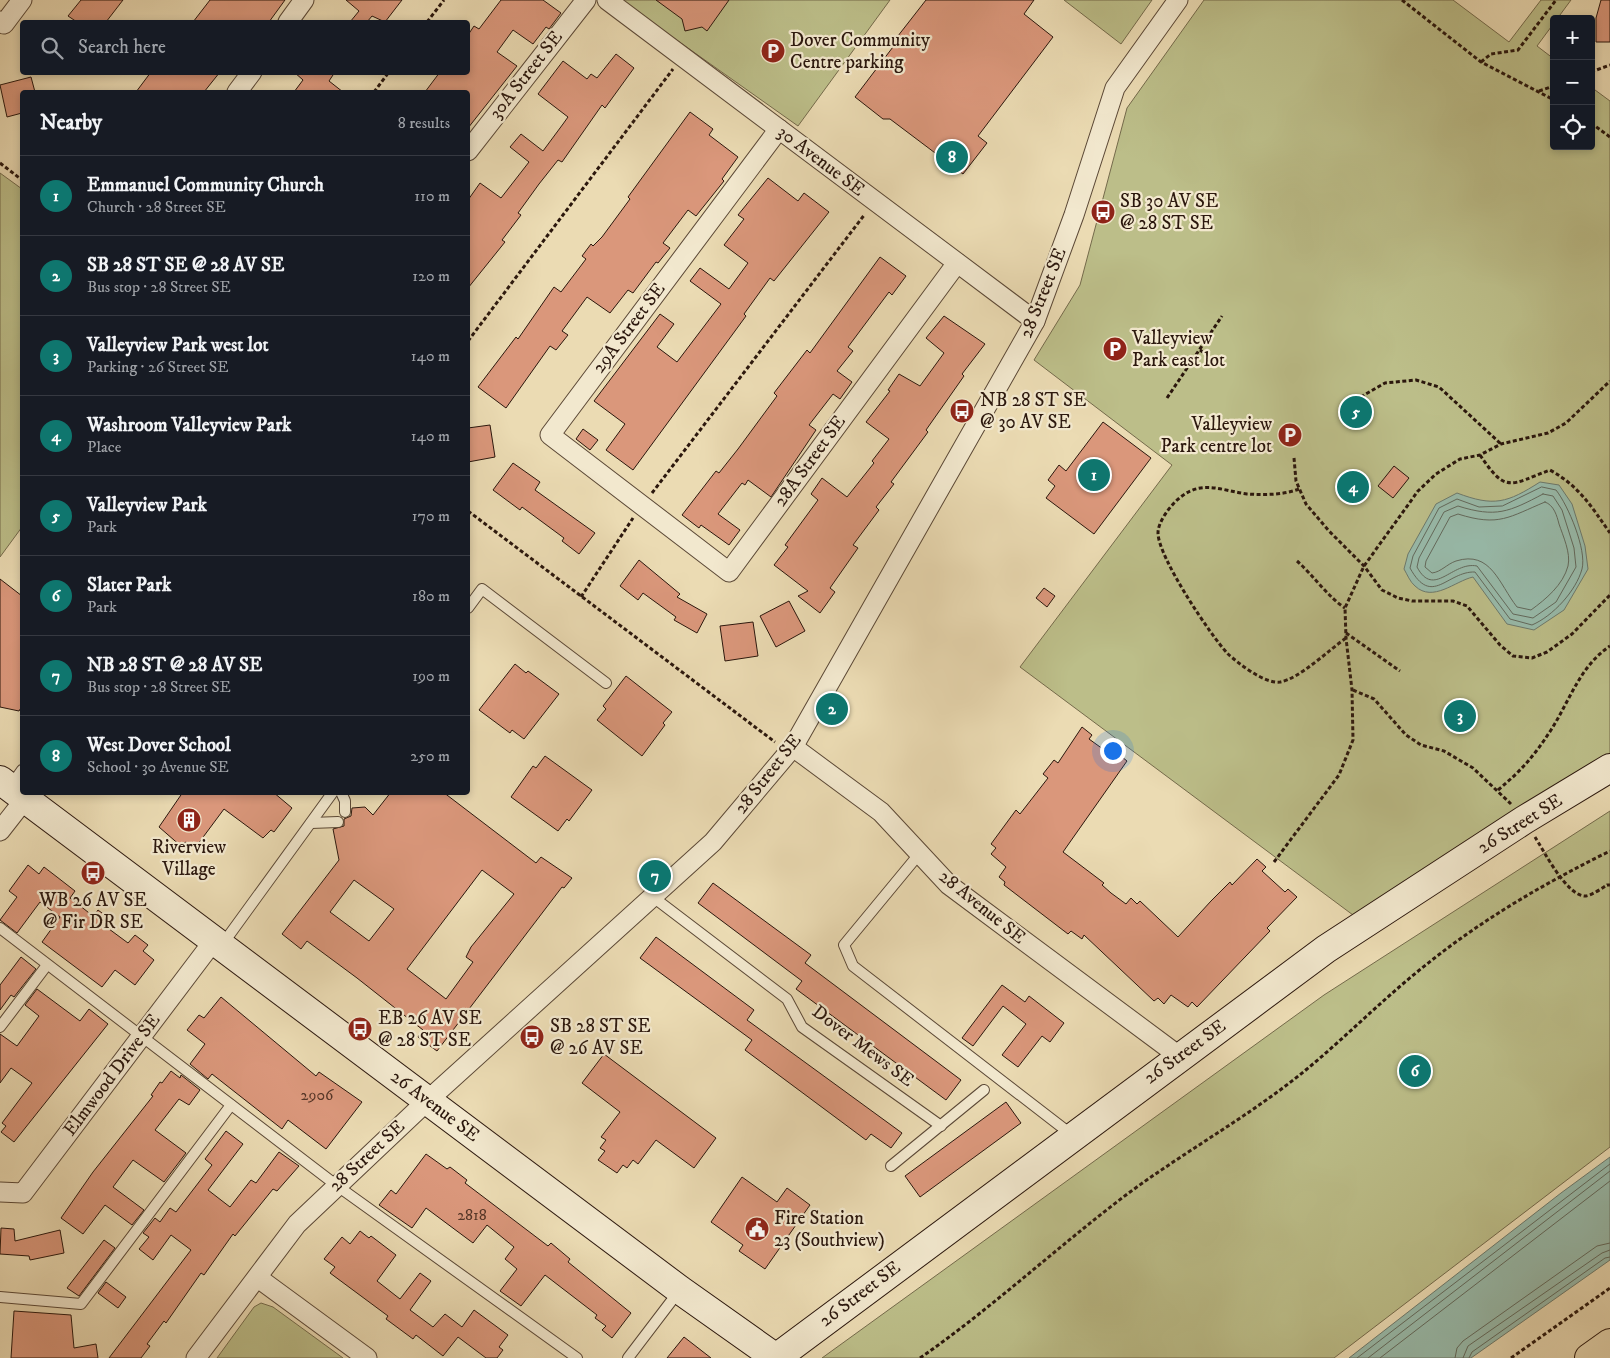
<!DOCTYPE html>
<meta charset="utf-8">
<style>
:root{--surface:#171b24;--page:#242831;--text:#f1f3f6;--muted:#9ea1a6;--line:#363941;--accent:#0f766e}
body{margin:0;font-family:"IM FELL DW Pica",serif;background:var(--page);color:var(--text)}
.controls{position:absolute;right:15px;top:15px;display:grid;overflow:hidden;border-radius:5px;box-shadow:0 2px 8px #0003}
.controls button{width:45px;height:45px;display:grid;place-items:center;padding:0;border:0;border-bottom:1px solid var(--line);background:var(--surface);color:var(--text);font:25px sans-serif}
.you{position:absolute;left:1112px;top:750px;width:18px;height:18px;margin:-12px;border:4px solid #fff;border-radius:50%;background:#1a73e8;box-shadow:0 0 0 8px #1a73e833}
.badge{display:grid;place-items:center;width:32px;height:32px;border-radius:50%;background:var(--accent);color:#fff;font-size:16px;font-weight:700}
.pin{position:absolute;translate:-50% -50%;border:2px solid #fff;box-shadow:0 1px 5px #0006}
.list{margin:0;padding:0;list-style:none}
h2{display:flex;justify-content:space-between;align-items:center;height:65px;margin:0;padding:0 20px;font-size:21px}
h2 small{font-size:16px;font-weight:400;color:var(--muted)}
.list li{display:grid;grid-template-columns:32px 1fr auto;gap:15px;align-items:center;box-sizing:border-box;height:80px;padding:0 20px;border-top:1px solid var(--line)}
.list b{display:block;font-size:19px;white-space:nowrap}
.list p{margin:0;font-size:16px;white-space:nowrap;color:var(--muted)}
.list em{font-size:16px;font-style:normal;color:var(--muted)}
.icon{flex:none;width:28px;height:28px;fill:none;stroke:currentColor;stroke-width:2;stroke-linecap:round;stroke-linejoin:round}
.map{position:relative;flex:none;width:1610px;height:1358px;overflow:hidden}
.search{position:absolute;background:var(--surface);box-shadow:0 2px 8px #0003;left:20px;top:20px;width:450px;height:55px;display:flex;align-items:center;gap:12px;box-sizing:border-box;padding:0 18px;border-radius:5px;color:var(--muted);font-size:19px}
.panel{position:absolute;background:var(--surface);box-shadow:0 2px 8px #0003;left:20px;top:90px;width:450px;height:705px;border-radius:5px}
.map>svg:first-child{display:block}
.green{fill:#bcbe89;stroke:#746a4b}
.water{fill:#98bbab;stroke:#6c796c}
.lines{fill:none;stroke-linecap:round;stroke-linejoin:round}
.shore{stroke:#62695c;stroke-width:1}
.building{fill:#da977b;stroke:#2b170d;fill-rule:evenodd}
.lane-casing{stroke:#5b4836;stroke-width:12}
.street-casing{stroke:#5b4836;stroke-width:21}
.secondary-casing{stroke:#2b170d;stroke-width:30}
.highway-casing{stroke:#2b170d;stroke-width:30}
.path{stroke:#2b170d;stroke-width:3;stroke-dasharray:4 2.5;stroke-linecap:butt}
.lane{stroke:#f2e8ce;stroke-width:10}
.street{stroke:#f2e8ce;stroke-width:19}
.secondary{stroke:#f2e8ce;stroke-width:28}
.highway{stroke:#ebdbb3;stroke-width:28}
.labels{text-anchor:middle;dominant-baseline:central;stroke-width:4.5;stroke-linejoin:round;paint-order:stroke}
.number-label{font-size:16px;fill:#573728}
.poi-label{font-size:19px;fill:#2b170d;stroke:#f2e8ce;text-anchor:start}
.street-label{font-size:19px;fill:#2b170d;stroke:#f2e8ce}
</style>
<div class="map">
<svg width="1610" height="1358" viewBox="0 0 1610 1358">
<rect width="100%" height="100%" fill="#ebdbb3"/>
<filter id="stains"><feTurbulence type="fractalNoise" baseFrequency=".004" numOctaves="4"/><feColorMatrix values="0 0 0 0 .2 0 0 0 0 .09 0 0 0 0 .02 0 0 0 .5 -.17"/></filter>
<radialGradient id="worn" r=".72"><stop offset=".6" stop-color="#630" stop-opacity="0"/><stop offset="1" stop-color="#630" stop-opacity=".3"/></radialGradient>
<g class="green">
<path d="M620 0H890L798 126Z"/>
<path d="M1064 0H1152L1121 44Z"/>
<path d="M1204 0H1453L1509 42 1541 0H1571L1557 19H1554V23L1537 46 1554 59V146H1591V87L1610 101V755L1357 918 1020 667 1172 465 1034 360 1080 285 1127 108Z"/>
<path d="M0 173 22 189V527L0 557Z"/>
<path d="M1610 811V1147L1334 1358H822L1324 995Z"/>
<path d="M261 1303 273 1307 343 1358H217L254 1307Z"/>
</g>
<g class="water">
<path d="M1540 482 1559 485 1572 504 1585 546 1588 569 1564 610 1534 630 1507 624 1473 577C1455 581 1433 603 1415 586 1410 582 1407 574 1404 569L1408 554 1436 504 1457 493C1494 507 1507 503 1540 482Z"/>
<path d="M1610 1157V1260L1471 1358H1349L1561 1193Z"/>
</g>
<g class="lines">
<g class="shore">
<path d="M1542 487 1556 490C1568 505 1587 550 1582 569 1576 591 1553 616 1532 625L1510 619 1475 572C1447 571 1432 608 1410 568L1413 556 1439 508 1457 499 1479 507 1502 506Z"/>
<path d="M1543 494 1553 496 1562 510 1574 548 1576 567 1556 602 1533 618 1513 614 1477 566C1452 561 1434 599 1417 567L1419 558 1444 512 1458 506C1496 518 1509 512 1543 494Z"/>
<path d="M1545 502C1554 505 1557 516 1559 524 1563 536 1571 553 1568 566 1563 585 1546 599 1531 610L1517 607C1499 584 1491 550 1456 561 1447 564 1441 572 1432 573L1425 567 1426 561 1450 517 1458 514C1499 527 1509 517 1545 502Z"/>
<path d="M1357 1358 1610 1164"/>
<path d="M1368 1358 1610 1171"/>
<path d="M1380 1358 1610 1181"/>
<path d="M1455 1358 1457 1348 1463 1341 1597 1246 1610 1243"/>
<path d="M1463 1358 1468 1346 1602 1253 1610 1250"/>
<path d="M1469 1358 1472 1352 1605 1258 1610 1257"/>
</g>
</g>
<g class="building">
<path d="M81 0H123L106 22H77L68 16Z"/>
<path d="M210 0H285L269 22H193Z"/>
<path d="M346 0H402L385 22 372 16 367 22H350L359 11Z"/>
<path d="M501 0H543L561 13 549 29 546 27 533 44 513 30 497 52 517 66 468 128V92H425L440 72H468V35L474 26 479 29Z"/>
<path d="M656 0H729L707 31 702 27 685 31 682 19Z"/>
<path d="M926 0H1034L1024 14 1053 37 978 136 987 143 963 174 890 119H883L855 97 896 43 894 41Z"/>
<path d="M1601 0H1610V42H1596V18Z"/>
<path d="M616 54 634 68 605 108 602 105 562 162 558 160 539 184 518 213 521 215 502 240 505 242 468 288V200L480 183 501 198 529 162 510 147 521 134 543 151 563 124 568 117 538 94 563 61 587 79 591 74 597 78Z"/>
<path d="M151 72H220L204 92H136Z"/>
<path d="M294 72H335L329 81 343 92H294L303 80Z"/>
<path d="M31 77 35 92H22V113L7 117 0 85Z"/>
<path d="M690 112 713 129 709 135 738 157 722 179 724 181 696 216 688 210 663 243 670 248 658 263 656 262 633 293 628 290 610 313 587 297 562 331 568 335 556 350 550 346 506 408 478 387 516 337 518 339 554 287 561 292 586 259 582 256 591 244 593 246 602 237 630 199 628 197Z"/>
<path d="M768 178 798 201 804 193 829 212 774 281 770 278 744 314 746 316 633 470 606 450 625 424 594 401 660 314 674 324 657 347 677 362 721 304 690 281 700 268 729 289 748 263 724 245 744 219 738 215Z"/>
<path d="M880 257 906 276 892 295 889 292 848 347 853 351 837 371 852 382 840 399 833 394 809 425 816 430 771 497 748 480 745 485 742 483 718 514 740 530 729 545 701 525 699 528 682 515 716 471 719 473 738 449 777 396 774 393 807 350 810 353Z"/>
<path d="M944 316 985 344 962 374 964 376 926 430 928 432 891 482 894 484 876 507 879 510 853 545 858 548 830 588 835 592 820 613 798 596 808 591 774 565 788 547 785 545 818 500 811 494 822 478 847 497 874 463 872 461 889 439 866 422 890 391 888 390 899 374 920 386 944 353 926 338Z"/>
<path d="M1103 422 1151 458 1094 534 1046 498 1055 486 1048 480 1059 465 1066 471Z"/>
<path d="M490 425 495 457 468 462V428Z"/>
<path d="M583 429 598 440 590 450 576 439Z"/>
<path d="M513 463 540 482 535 490 595 533 579 554 562 541 564 538 522 507 520 510 493 490Z"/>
<path d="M1394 466 1409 478 1393 498 1378 486Z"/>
<path d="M1349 470 1370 484 1356 504 1336 489Z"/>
<path d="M639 560 680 594 677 597 707 614 697 633 674 620 676 617 643 593 638 600 620 586Z"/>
<path d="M0 579 22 596V706L19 711 0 707Z"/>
<path d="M1044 588 1055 596 1047 607 1036 598Z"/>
<path d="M789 601 805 631 776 647 760 616Z"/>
<path d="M753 622 758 656 725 661 720 626Z"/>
<path d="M515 664 526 673 528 671 559 694 524 739 512 730 510 733 479 710Z"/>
<path d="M626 676 672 712 663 723 665 725 642 756 597 720 606 709 603 706Z"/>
<path d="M1082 727 1092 735 1089 739 1114 757 1117 753 1127 761 1063 852 1104 883 1102 885 1111 893 1126 904 1131 898 1137 904 1140 901 1178 937 1211 901 1230 882 1232 885 1257 859 1266 867 1262 871 1285 892 1288 889 1297 897 1267 928 1270 931 1197 1007 1192 1002 1188 1007 1171 995 1164 1004 1158 998 1154 1001 1084 935 1082 939 1071 931 1068 934 1004 885 1005 882 999 877 1006 867 991 854 996 848 991 844 1016 810 1020 814 1048 778 1043 774 1054 760 1058 763Z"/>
<path d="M545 756 592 790 569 821 567 819 558 831 511 797 533 766 536 768Z"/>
<path d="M183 792H273L292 808 274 832 271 830 263 838 224 809 195 848 185 842 182 847 159 827Z"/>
<path d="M391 792H443L536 863 541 857 572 878 564 888 562 887 437 1051 418 1037 423 1030 357 978 307 941 301 949 282 934 339 860 333 829 344 826V819L351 816 352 808 365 807 373 815ZM482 870 514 894 471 947 466 957 473 962 446 999 407 969ZM354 880 394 909 369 941 330 912Z"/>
<path d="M28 865 39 874 44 867 57 877 75 891 70 898 93 916 98 910 110 919 105 926 128 943 135 935 148 945 143 951 154 960 135 985 115 970 102 987 42 942 60 917 40 902 17 933 0 920 17 897 9 891Z"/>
<path d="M713 883 811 955 805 963 961 1080 946 1100 796 989 802 981 698 903Z"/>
<path d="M656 937 754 1010 747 1020 902 1133 891 1148 871 1134 866 1140 745 1050 752 1040 640 958Z"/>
<path d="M21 957 36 969 14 997 11 995 0 1010V985Z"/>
<path d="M1002 985 1025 1002 1029 996 1064 1023 1050 1042 1042 1036 1018 1067 1002 1055 1026 1024 1003 1006 973 1046 962 1038Z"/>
<path d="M37 989 80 1021 89 1009 108 1024 14 1142 1 1132 6 1126 2 1123 32 1083 11 1068 0 1083V1034L17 1046 39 1016 25 1005Z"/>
<path d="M221 997 316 1076 319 1072 362 1102 326 1149 288 1120 282 1129 212 1074 208 1079 190 1064 205 1044 187 1030 199 1015 204 1018Z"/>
<path d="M604 1054 716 1138 694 1168 656 1140 638 1164 633 1160 627 1168 623 1165 617 1173 598 1160 605 1151 600 1148 606 1140 601 1137 620 1112 582 1083Z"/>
<path d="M171 1071 180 1078 181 1075 200 1090 189 1105 179 1099 155 1130 186 1153 164 1182 133 1160 113 1187 144 1210 132 1225 105 1205 83 1234 61 1218 93 1172 153 1096 151 1095 160 1082 162 1083Z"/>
<path d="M1006 1102 1021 1123 920 1197 905 1176Z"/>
<path d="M226 1131 243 1144 208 1190 230 1207 251 1180 256 1183 279 1152 299 1166 277 1191 273 1189 235 1236 233 1234 204 1275 201 1273 166 1323 164 1321 147 1344 150 1346 141 1358H109L191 1250 171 1235 153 1260 139 1249 149 1237 143 1233 155 1218 160 1222 170 1208 176 1212 212 1165 205 1159Z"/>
<path d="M426 1154 447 1169 450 1167 467 1180 465 1183 548 1246 551 1243 570 1259 568 1262 631 1313 612 1338 602 1330 606 1326 595 1318 597 1315 545 1275 521 1306 500 1291 517 1269 505 1259 514 1247 487 1225 473 1243 426 1208 412 1228 379 1205 391 1190 396 1194Z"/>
<path d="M742 1177 777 1202 787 1188 810 1205 765 1269 739 1251 743 1245 711 1222Z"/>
<path d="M1 1228 14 1229 15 1241 60 1230 64 1253 30 1260 29 1256 0 1254Z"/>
<path d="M360 1231 369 1238 371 1236 396 1255 377 1281 400 1299 420 1273 431 1281 410 1310 433 1327 445 1314 462 1327 474 1310 508 1335 499 1347 503 1350 497 1358H486L458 1337 443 1356 416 1335 413 1339 386 1319 388 1316 330 1273 335 1267 324 1259 342 1237 350 1244Z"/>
<path d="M104 1240 115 1248 79 1296 67 1288Z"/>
<path d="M106 1282 126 1297 118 1308 98 1293Z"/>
<path d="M14 1311 71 1315 74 1348 96 1344 98 1358H11Z"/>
<path d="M684 1337 711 1358H667Z"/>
</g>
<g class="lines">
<defs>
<g id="lane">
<path d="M468 608 482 589 606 683"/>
<path d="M10 787 22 770"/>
<path d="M341 792 345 801V812"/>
<path d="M311 823 338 822"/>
<path d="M920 853 844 945 853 966 1072 1135"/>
<path d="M653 897 787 999 802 1027 941 1126"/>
<path d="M0 928 336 1185 577 1358"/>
<path d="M222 945 333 792"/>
<path d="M0 1027 47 965"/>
<path d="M891 1166 984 1090"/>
<path d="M0 1297 81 1304 231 1105"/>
<path d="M628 1358 679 1291"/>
</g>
<g id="street">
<path d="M607 0 1035 321"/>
<path d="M0 21 4 24 22 0"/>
<path d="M288 22 304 0"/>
<path d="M237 92 252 72"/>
<path d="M779 129 550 435 729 572 957 263"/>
<path d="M468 151 586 0"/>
<path d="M793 747 881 812 949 885 1179 1056"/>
<path d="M0 831 25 799"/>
<path d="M0 1192 23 1193 215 939"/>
<path d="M258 1278 367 1358"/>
<path d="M196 1358 297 1224 427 1101 713 842 793 747 1035 321 1074 215 1115 88 1178 0"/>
</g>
<g id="secondary">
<path d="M0 780 680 1290 776 1358"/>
<path d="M776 1358 1326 949 1524 820 1610 768"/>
</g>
<path id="highway" d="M1589 1358 1610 1343"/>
</defs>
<use href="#lane" class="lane-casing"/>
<use href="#street" class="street-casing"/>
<use href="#secondary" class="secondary-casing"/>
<use href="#highway" class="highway-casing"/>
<g class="path">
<path d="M1402 0 1481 62 1554 100"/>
<path d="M427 22 444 0"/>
<path d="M1481 62 1491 54 1518 50 1556 0"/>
<path d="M1591 72 1610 65"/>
<path d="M1539 91 1554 86"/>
<path d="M374 92 389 72"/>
<path d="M1591 123 1610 137"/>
<path d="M0 163 22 180"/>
<path d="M468 341 673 69"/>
<path d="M1200 350 1218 363"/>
<path d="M1167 398 1222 316"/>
<path d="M1349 413 1364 395 1385 383 1416 380 1439 387 1501 444"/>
<path d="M1480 455C1506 494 1510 485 1550 470 1579 486 1591 506 1610 533"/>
<path d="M1294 458 1296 481 1306 504 1329 531 1364 566 1382 590 1398 598 1412 601H1453L1467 606 1500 645 1513 656 1532 658 1547 652 1572 634 1610 595"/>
<path d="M1299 489C1283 495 1265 495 1247 494 1224 491 1203 480 1182 496 1172 503 1158 521 1158 533 1158 557 1211 636 1228 654 1239 664 1265 684 1280 682 1299 679 1329 650 1346 638"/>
<path d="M652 493 865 214"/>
<path d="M468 511 775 742"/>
<path d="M1297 561C1313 575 1329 598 1345 608"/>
<path d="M581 597 633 518"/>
<path d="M1346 633 1400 671"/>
<path d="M1353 690 1374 699 1406 735 1421 745 1444 751 1473 768 1511 804"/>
<path d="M1498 790C1522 770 1534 756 1551 730 1570 700 1580 666 1610 646"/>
<path d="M1535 837C1544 851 1567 897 1586 896 1592 895 1601 889 1607 885H1610"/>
<path d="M1274 862 1339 775 1353 740 1352 690 1346 638 1345 608 1364 566 1418 491 1436 474 1460 459 1480 455 1501 444 1548 433 1566 423 1610 381"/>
<path d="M920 1358C992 1308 1056 1248 1126 1195 1185 1151 1250 1116 1307 1069 1348 1035 1385 997 1427 964 1483 919 1545 883 1610 851"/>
<path d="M1511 1358 1610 1288"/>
</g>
<use href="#lane" class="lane"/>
<use href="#street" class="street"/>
<use href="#secondary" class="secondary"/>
<use href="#highway" class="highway"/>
</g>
<defs>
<symbol id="parking-disc" viewBox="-11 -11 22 22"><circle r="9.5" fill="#8f2418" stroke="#f2e8ce"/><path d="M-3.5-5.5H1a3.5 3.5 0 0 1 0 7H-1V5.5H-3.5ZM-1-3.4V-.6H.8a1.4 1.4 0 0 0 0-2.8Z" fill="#fff"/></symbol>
<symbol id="bus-disc" viewBox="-11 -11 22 22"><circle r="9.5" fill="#8f2418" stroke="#f2e8ce"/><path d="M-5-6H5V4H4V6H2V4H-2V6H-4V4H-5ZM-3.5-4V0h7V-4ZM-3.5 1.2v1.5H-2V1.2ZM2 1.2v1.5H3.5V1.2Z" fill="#fff"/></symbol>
<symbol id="building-disc" viewBox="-11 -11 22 22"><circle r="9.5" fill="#8f2418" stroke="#f2e8ce"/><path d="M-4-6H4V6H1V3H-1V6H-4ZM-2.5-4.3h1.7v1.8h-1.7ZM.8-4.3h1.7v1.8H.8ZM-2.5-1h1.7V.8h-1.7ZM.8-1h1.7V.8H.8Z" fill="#fff"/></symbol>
<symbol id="civic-disc" viewBox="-11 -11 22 22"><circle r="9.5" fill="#8f2418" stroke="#f2e8ce"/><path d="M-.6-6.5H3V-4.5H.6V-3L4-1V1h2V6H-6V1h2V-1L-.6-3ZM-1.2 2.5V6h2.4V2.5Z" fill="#fff"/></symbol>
</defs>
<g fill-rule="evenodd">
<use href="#parking-disc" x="759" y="37" width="28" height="28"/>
<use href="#bus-disc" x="1089" y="198" width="28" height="28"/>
<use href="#parking-disc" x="1101" y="335" width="28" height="28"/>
<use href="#bus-disc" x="948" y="397" width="28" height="28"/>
<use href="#parking-disc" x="1276" y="421" width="28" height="28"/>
<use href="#building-disc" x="175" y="806" width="28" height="28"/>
<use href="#bus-disc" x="79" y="859" width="28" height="28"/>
<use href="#bus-disc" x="346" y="1015" width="28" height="28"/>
<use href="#bus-disc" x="518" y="1023" width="28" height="28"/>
<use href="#civic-disc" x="743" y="1215" width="28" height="28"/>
</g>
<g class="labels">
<g class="number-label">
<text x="317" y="1095">2906</text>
<text x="472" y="1215">2818</text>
</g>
<g class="poi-label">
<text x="790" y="40">Dover Community<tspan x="790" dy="22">Centre parking</tspan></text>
<text x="1120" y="201">SB 30 AV SE<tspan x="1120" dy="22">@ 28 ST SE</tspan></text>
<text x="1132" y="338">Valleyview<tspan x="1132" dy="22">Park east lot</tspan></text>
<text x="980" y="400">NB 28 ST SE<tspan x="980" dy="22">@ 30 AV SE</tspan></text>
<text x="1272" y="424" text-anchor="end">Valleyview<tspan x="1272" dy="22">Park centre lot</tspan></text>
<text x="189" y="847" text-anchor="middle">Riverview<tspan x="189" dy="22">Village</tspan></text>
<text x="93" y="900" text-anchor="middle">WB 26 AV SE<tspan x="93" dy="22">@ Fir DR SE</tspan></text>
<text x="378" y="1018">EB 26 AV SE<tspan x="378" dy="22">@ 28 ST SE</tspan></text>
<text x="550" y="1026">SB 28 ST SE<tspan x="550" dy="22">@ 26 AV SE</tspan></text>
<text x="774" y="1218">Fire Station<tspan x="774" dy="22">23 (Southview)</tspan></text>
</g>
<g class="street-label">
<text transform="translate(526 75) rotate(-52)">30A Street SE</text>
<text transform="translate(821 161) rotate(37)">30 Avenue SE</text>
<text transform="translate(1043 293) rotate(-68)">28 Street SE</text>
<text transform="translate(629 328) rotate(-53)">29A Street SE</text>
<text transform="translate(810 461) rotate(-54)">28A Street SE</text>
<text transform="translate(768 774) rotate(-52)">28 Street SE</text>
<text transform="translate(1520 824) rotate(-32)">26 Street SE</text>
<text transform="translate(982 907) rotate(39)">28 Avenue SE</text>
<text transform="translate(863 1046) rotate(37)">Dover Mews SE</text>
<text transform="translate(1185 1052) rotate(-36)">26 Street SE</text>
<text transform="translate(112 1075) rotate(-53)">Elmwood Drive SE</text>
<text transform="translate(435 1106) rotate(37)">26 Avenue SE</text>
<text transform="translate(367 1156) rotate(-43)">28 Street SE</text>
<text transform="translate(860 1294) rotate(-37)">26 Street SE</text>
</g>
</g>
<rect width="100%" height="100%" filter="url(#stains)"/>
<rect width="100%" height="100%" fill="url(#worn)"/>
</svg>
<div class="controls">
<button>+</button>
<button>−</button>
<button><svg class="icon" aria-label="locate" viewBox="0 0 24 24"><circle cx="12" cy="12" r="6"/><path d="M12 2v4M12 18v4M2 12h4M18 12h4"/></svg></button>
</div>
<div class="you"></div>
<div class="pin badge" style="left:1094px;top:475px">1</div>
<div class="pin badge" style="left:832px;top:709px">2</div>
<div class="pin badge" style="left:1460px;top:716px">3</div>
<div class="pin badge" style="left:1353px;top:487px">4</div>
<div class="pin badge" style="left:1356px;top:412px">5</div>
<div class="pin badge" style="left:1415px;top:1071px">6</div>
<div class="pin badge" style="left:655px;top:876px">7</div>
<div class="pin badge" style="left:952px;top:157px">8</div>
<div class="search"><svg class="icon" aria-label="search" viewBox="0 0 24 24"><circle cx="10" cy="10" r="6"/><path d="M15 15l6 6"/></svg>Search here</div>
<section class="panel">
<h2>Nearby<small>8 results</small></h2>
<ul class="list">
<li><span class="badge">1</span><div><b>Emmanuel Community Church</b><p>Church · 28 Street SE</p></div><em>110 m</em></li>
<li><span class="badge">2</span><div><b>SB 28 ST SE @ 28 AV SE</b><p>Bus stop · 28 Street SE</p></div><em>120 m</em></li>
<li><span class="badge">3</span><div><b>Valleyview Park west lot</b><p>Parking · 26 Street SE</p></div><em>140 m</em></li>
<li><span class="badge">4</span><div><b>Washroom Valleyview Park</b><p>Place</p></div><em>140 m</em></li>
<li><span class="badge">5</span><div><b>Valleyview Park</b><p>Park</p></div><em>170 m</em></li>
<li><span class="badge">6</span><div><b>Slater Park</b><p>Park</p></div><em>180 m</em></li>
<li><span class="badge">7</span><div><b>NB 28 ST @ 28 AV SE</b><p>Bus stop · 28 Street SE</p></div><em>190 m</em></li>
<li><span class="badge">8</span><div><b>West Dover School</b><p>School · 30 Avenue SE</p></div><em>250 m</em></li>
</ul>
</section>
</div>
